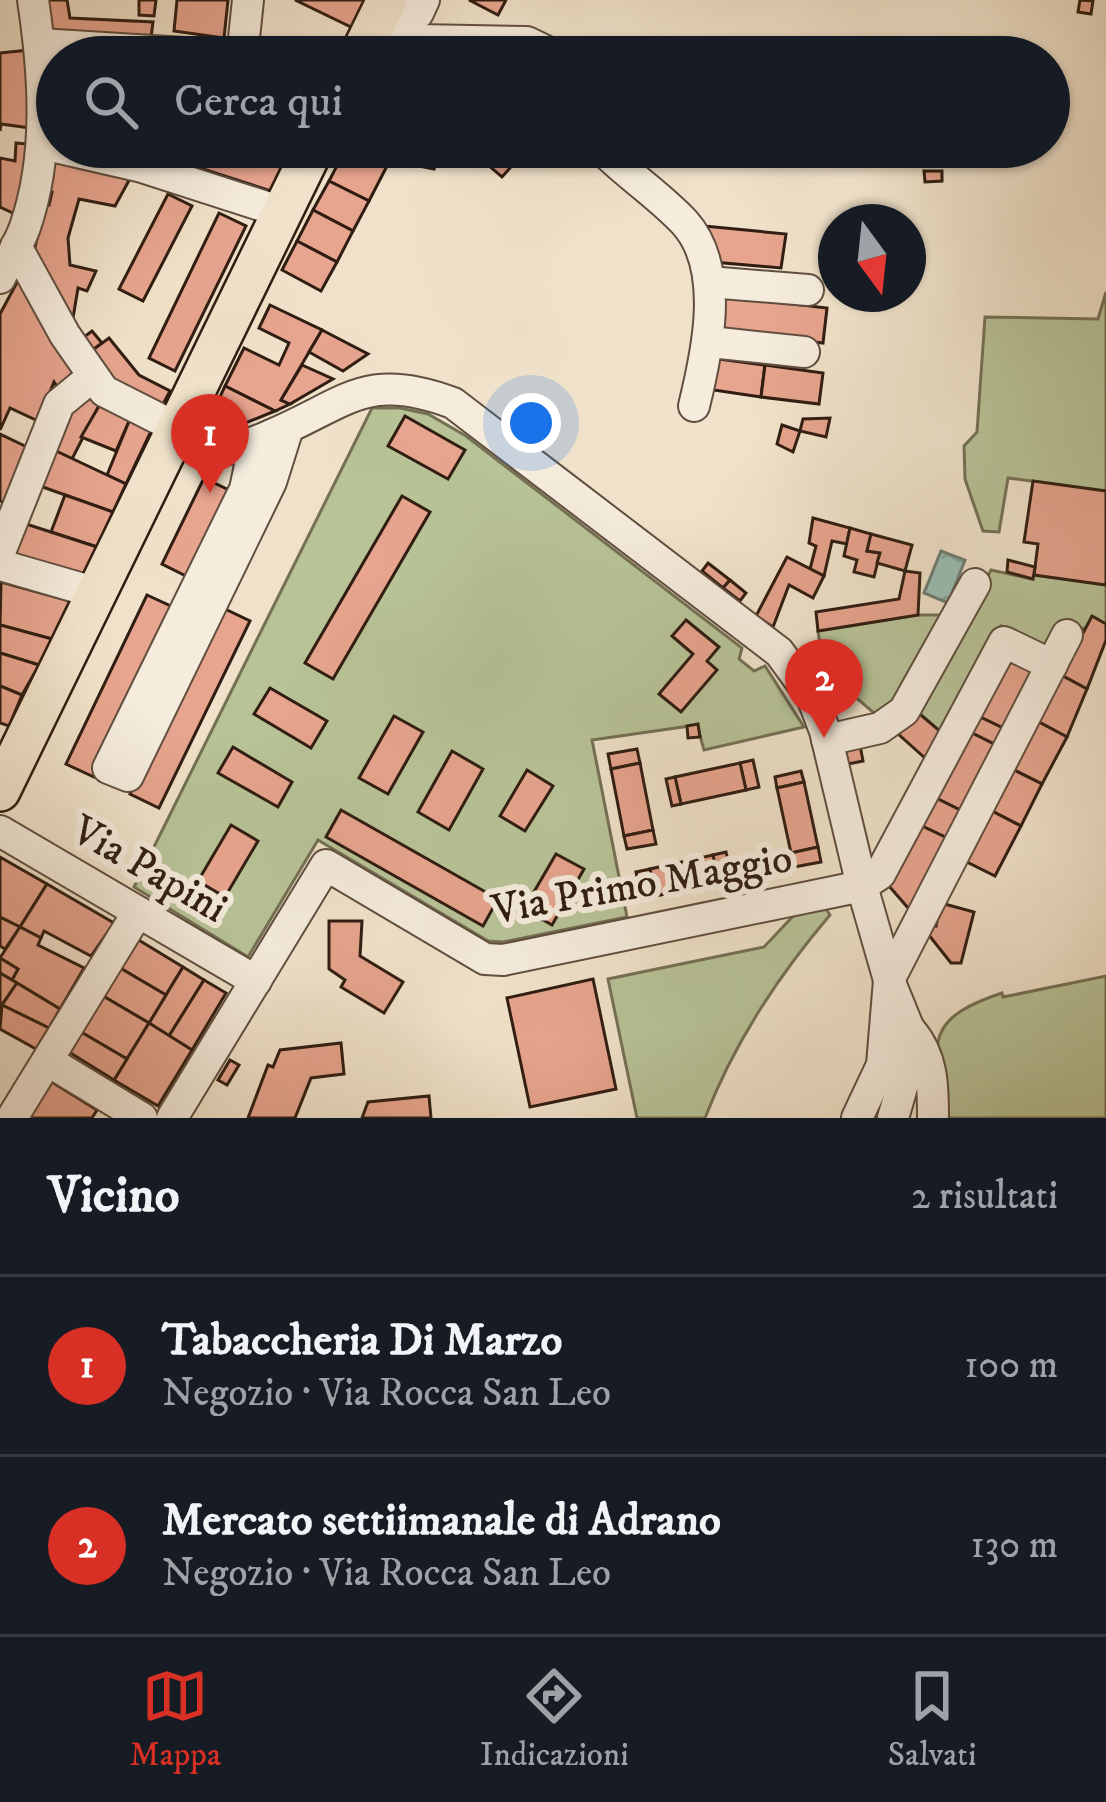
<!DOCTYPE html>
<html lang="it">
<meta charset="utf-8">
<style>
:root{--surface:#171b24;--page:#20242c;--text:#f1f3f6;--muted:#9ea1a6;--line:#363941;--accent:#d93025}
body{margin:0;font-family:"IM FELL DW Pica",serif;background:var(--page);color:var(--text)}
.compass{position:absolute;left:818px;top:204px;width:108px;height:108px;border-radius:50%;background:var(--surface);box-shadow:0 3px 9px #0004;rotate:165deg}
.you{position:absolute;left:531px;top:423px;width:42px;height:42px;margin:-30px;border:9px solid #fff;border-radius:50%;background:#1a73e8;box-shadow:0 0 0 18px #1a73e833}
.badge{display:grid;place-items:center;width:78px;height:78px;border-radius:50%;background:var(--accent);color:#fff;font-size:39px;font-weight:700}
.pin{position:absolute;translate:-50% -99px;filter:drop-shadow(0 3px 6px #0008)}
.pin::after{content:'';position:absolute;top:63px;width:42px;height:36px;background:inherit;clip-path:polygon(0 0,100% 0,50% 100%)}
.list{margin:0;padding:0;list-style:none}
h2{display:flex;justify-content:space-between;align-items:center;height:156px;margin:0;padding:0 48px;font-size:51px}
h2 small{font-size:39px;font-weight:400;color:var(--muted)}
.list li{display:grid;grid-template-columns:78px 1fr auto;gap:36px;align-items:center;box-sizing:border-box;height:180px;padding:0 48px;border-top:3px solid var(--line)}
.list b{display:block;font-size:45px;white-space:nowrap}
.list p{margin:0;font-size:39px;white-space:nowrap;color:var(--muted)}
.list em{font-size:39px;font-style:normal;color:var(--muted)}
.icon{flex:none;width:66px;height:66px;fill:none;stroke:currentColor;stroke-width:2;stroke-linecap:round;stroke-linejoin:round}
.map{position:relative;flex:none;width:1106px;height:1118px;overflow:hidden}
.search{position:absolute;background:var(--surface);box-shadow:0 3px 9px #0004;left:36px;right:36px;top:36px;height:132px;display:flex;align-items:center;gap:30px;box-sizing:border-box;padding:0 42px;border-radius:66px;color:var(--muted);font-size:45px}
.sheet{height:516px;background:var(--surface)}
nav{display:flex;justify-content:space-around;align-items:center;box-sizing:border-box;height:168px;border-top:3px solid var(--line);background:var(--surface);font-size:33px;color:var(--muted)}
nav a{display:grid;justify-items:center;gap:6px}
nav .on{color:var(--accent)}
.map>svg:first-child{display:block}
.grass{fill:#b8c398;stroke:#747054;stroke-width:3}
.water{fill:url(#water-ripples);stroke:#707e74;stroke-width:3}
.building{fill:#e7a48e;stroke:#301d11;stroke-width:3}
.lines{fill:none;stroke-linecap:round;stroke-linejoin:round}
.minor-casing{stroke:#604e3f;stroke-width:34}
.major-casing{stroke:#301d11;stroke-width:44}
.minor{stroke:#f5ecdd;stroke-width:30}
.major{stroke:#f0e2ca;stroke-width:39}
.labels{text-anchor:middle;dominant-baseline:central;stroke-width:12;stroke-linejoin:round;paint-order:stroke}
.street-label{font-size:42px;fill:#301d11;stroke:#f5ecdd}
</style>
<div class="map">
<svg width="1106" height="1118" viewBox="0 0 1106 1118">
<defs>
<pattern id="water-ripples" width="26" height="14" patternUnits="userSpaceOnUse" patternTransform="scale(3)"><rect width="26" height="14" fill="#9abeb6"/><path d="M2 4q2-2 4 0t4 0M15 11q2-2 4 0t4 0" fill="none" stroke="#85a39b"/></pattern>
</defs>
<rect width="100%" height="100%" fill="#f0e2ca"/>
<filter id="stains"><feTurbulence type="fractalNoise" baseFrequency=".00167" numOctaves="4"/><feColorMatrix values="0 0 0 0 .2 0 0 0 0 .09 0 0 0 0 .02 0 0 0 .5 -.17"/></filter>
<radialGradient id="worn" r=".72"><stop offset=".6" stop-color="#630" stop-opacity="0"/><stop offset="1" stop-color="#630" stop-opacity=".3"/></radialGradient>
<g class="grass">
<path d="M1106 292V491L1008 478 999 532 983 531 965 479 964 446 977 432 985 317 1098 319Z"/>
<path d="M372 408H400L428 414 466 436 742 648 739 659 754 671 765 666 804 727 704 750 697 725 592 740 627 917 503 942 488 941 318 840 248 957 134 887Z"/>
<path d="M991 570 1032 579 1034 575 1106 585V624L1092 617 1085 629 1063 622 1049 648 1001 626 941 732 915 710Z"/>
<path d="M918 615H945L882 720 824 670 818 631Z"/>
<path d="M823 905 830 915C778 976 734 1043 705 1118H637L608 979 764 947 796 913Z"/>
<path d="M1106 976V1118H940C936 1043 921 1020 1002 993L1003 997Z"/>
</g>
<path class="water" d="M941 551 965 560 948 603 924 593Z"/>
<g class="building">
<path d="M46 0H67L70 18 153 22 150 45 51 35Z"/>
<path d="M139 0H156L154 16 139 15Z"/>
<path d="M177 0H228L224 38 174 31Z"/>
<path d="M295 0H366L353 28Z"/>
<path d="M469 0H506L498 15Z"/>
<path d="M1080 0 1093 1 1091 14 1078 12Z"/>
<path d="M29 50 30 128 1 124 0 131V53Z"/>
<path d="M16 143 28 144 26 179 15 214 0 207V158L15 161Z"/>
<path d="M181 147H293L271 191 175 160Z"/>
<path d="M412 147H444L434 169 404 163Z"/>
<path d="M467 147H502L517 160 502 177Z"/>
<path d="M53 155 132 175 115 206 79 199 68 238 70 265 96 271 87 291 78 288 71 330 32 260 45 204 49 205 52 192 48 191Z"/>
<path d="M342 156 387 166 369 201 329 181Z"/>
<path d="M924 171H942V181L925 182Z"/>
<path d="M329 181 369 201 353 231 313 210Z"/>
<path d="M168 194 192 206 143 301 119 289Z"/>
<path d="M313 210 353 231 337 262 297 241Z"/>
<path d="M219 213 246 226 175 371 149 358Z"/>
<path d="M704 226 786 234 781 268 713 262Z"/>
<path d="M297 241 337 262 321 291 282 270Z"/>
<path d="M21 275 80 376 60 391 54 382 38 421 10 408 0 430V314Z"/>
<path d="M723 296 827 308 823 343 718 331Z"/>
<path d="M270 305 322 330 281 400 290 404 275 411 225 386 244 348 279 365 289 343 259 328Z"/>
<path d="M322 330 368 354 343 371 309 352Z"/>
<path d="M92 331 102 343 90 352 80 340Z"/>
<path d="M109 338 139 375 170 391 161 408 118 387 90 352Z"/>
<path d="M711 358 765 365 761 397 707 389Z"/>
<path d="M302 365 333 379 290 404 281 400Z"/>
<path d="M765 365 823 373 819 404 761 397Z"/>
<path d="M225 386 275 411 243 424 207 425Z"/>
<path d="M88 389 99 406 72 459 54 450 70 407Z"/>
<path d="M99 406 130 419 116 451 81 437Z"/>
<path d="M405 416 465 450 448 479 388 446Z"/>
<path d="M830 418 826 437 800 431 803 419Z"/>
<path d="M130 419 152 429 126 484 107 475Z"/>
<path d="M782 425 800 431 793 452 777 444Z"/>
<path d="M0 434 27 447 6 503 0 501Z"/>
<path d="M54 450 126 484 113 512 40 486Z"/>
<path d="M204 478 235 493 192 579 162 564Z"/>
<path d="M1033 481 1106 491V585L1034 575 1038 544 1024 542Z"/>
<path d="M65 495 113 512 97 547 51 532Z"/>
<path d="M402 496 430 512 333 679 305 663Z"/>
<path d="M813 518 850 528 847 544 832 541 824 576 810 569 816 546 809 543Z"/>
<path d="M23 523 97 547 82 578 10 558Z"/>
<path d="M850 528 871 534 867 551 880 553 874 577 854 572 857 560 844 556Z"/>
<path d="M871 534 912 545 905 571 877 563 880 553 867 551Z"/>
<path d="M787 557 824 576 813 598 789 585 773 627 756 616Z"/>
<path d="M1008 560 1035 567 1033 579 1007 572Z"/>
<path d="M708 563 730 580 723 588 702 571Z"/>
<path d="M905 571 920 573 918 615 818 631 816 612 899 599Z"/>
<path d="M730 580 746 593 740 601 723 588Z"/>
<path d="M1 582 70 601 52 639 0 625Z"/>
<path d="M147 595 175 608 94 777 66 764Z"/>
<path d="M221 607 250 621 159 808 130 794Z"/>
<path d="M1092 616 1106 624V640L1087 689 1061 675Z"/>
<path d="M686 620 719 647 707 661 717 670 681 712 659 694 693 654 672 636Z"/>
<path d="M0 625 52 639 39 665 0 653Z"/>
<path d="M0 653 39 665 22 695 0 686Z"/>
<path d="M1007 655 1035 671 1005 729 976 715Z"/>
<path d="M1061 675 1087 689 1067 737 1037 721Z"/>
<path d="M0 686 22 695 9 726 0 723Z"/>
<path d="M270 688 327 721 311 748 254 714Z"/>
<path d="M915 710 941 732 926 759 896 732Z"/>
<path d="M976 715 1005 729 996 745 968 731Z"/>
<path d="M394 716 423 732 388 794 359 778Z"/>
<path d="M1037 721 1067 737 1042 784 1012 769Z"/>
<path d="M698 724 700 737 688 738 687 726Z"/>
<path d="M968 731 996 745 962 811 934 797Z"/>
<path d="M860 745 863 761 848 764 845 749Z"/>
<path d="M233 747 292 782 278 807 218 773Z"/>
<path d="M637 749 640 763 611 769 608 754Z"/>
<path d="M452 751 483 769 449 830 418 812Z"/>
<path d="M753 760 759 787 746 790 740 763Z"/>
<path d="M640 763 653 830 624 836 611 769Z"/>
<path d="M740 763 746 790 681 804 675 777Z"/>
<path d="M1012 769 1042 784 1021 826 990 810Z"/>
<path d="M527 770 553 786 525 831 500 816Z"/>
<path d="M801 771 804 782 777 788 775 777Z"/>
<path d="M675 777 681 804 672 806 666 779Z"/>
<path d="M804 782 818 847 791 853 777 788Z"/>
<path d="M934 797 962 811 947 838 920 825Z"/>
<path d="M341 810 498 899 483 926 326 837Z"/>
<path d="M990 810 1021 826 995 876 963 860Z"/>
<path d="M231 825 258 841 225 897 198 881Z"/>
<path d="M920 825 947 838 909 909 889 886Z"/>
<path d="M653 830 656 844 627 849 624 836Z"/>
<path d="M818 847 821 862 794 867 791 853Z"/>
<path d="M726 852 732 879 718 883 713 855Z"/>
<path d="M556 854 584 869 552 925 524 909Z"/>
<path d="M713 855 718 883 656 896 650 869Z"/>
<path d="M0 857 47 884 20 927 0 917Z"/>
<path d="M650 869 656 896 642 899 636 872Z"/>
<path d="M47 884 114 923 91 956 44 931 41 938 20 927Z"/>
<path d="M941 903 974 912 961 963H951L928 934 929 925 936 926Z"/>
<path d="M0 917 20 927 5 949 0 946Z"/>
<path d="M329 921H362L360 956 403 982 384 1013 341 987 345 980 329 969Z"/>
<path d="M20 927 41 938 38 945 84 968 60 1009 12 980 18 969 0 958Z"/>
<path d="M137 939 183 967 166 995 120 968Z"/>
<path d="M0 958 18 969 12 980 0 973Z"/>
<path d="M183 967 204 980 169 1036 149 1023Z"/>
<path d="M120 968 166 995 149 1023 103 996Z"/>
<path d="M0 973 17 983 0 1008Z"/>
<path d="M593 979 616 1089 530 1107 507 998Z"/>
<path d="M204 980 226 993 192 1050 169 1036Z"/>
<path d="M17 983 60 1009 49 1028 2 1005Z"/>
<path d="M103 996 149 1023 127 1059 81 1032Z"/>
<path d="M2 1005 49 1028 36 1049 0 1029Z"/>
<path d="M149 1023 192 1050 158 1106 114 1080Z"/>
<path d="M81 1032 127 1059 114 1080 69 1052Z"/>
<path d="M341 1043 344 1074 311 1078 295 1118H248L268 1065 273 1067 280 1050Z"/>
<path d="M230 1060 239 1065 227 1085 218 1080Z"/>
<path d="M47 1079 97 1110 92 1118H23Z"/>
<path d="M429 1096 431 1118H362L368 1102Z"/>
</g>
<g class="lines">
<defs>
<g id="minor">
<path d="M379 16 418 13 424 0"/>
<path d="M367 39 527 42 558 57"/>
<path d="M40 44 248 57"/>
<path d="M242 57 248 0"/>
<path d="M42 144 142 167 282 212"/>
<path d="M600 147C626 174 659 195 685 223 726 269 707 353 694 406"/>
<path d="M16 246 65 335 104 391 177 428"/>
<path d="M0 278C8 261 19 244 25 227 50 155 44 73 33 0"/>
<path d="M709 282 808 290"/>
<path d="M710 342 804 352"/>
<path d="M172 439C186 443 203 450 217 450 234 451 256 442 271 435 347 403 366 370 453 403L779 652 812 697 825 731 862 886 889 980 909 1029 907 1070 893 1118"/>
<path d="M255 442 245 489 108 768 128 776 271 482 288 428"/>
<path d="M0 552 59 404 93 376"/>
<path d="M0 565 97 593"/>
<path d="M827 740 880 728 904 711 975 584"/>
<path d="M0 831 256 981"/>
<path d="M911 1031C933 1057 933 1086 933 1118"/>
<path d="M48 1061 142 1118"/>
<path d="M12 1118 138 912"/>
<path d="M172 1118 326 865 485 959 503 960 862 886 880 874 1004 642 1052 665"/>
<path d="M857 1118 882 1065 889 980 1067 635"/>
</g>
<g id="major">
<path d="M359 57 387 0"/>
<path d="M0 791 314 147"/>
</g>
</defs>
<use href="#minor" class="minor-casing"/>
<use href="#major" class="major-casing"/>
<use href="#minor" class="minor"/>
<use href="#major" class="major"/>
</g>
<g class="labels">
<g class="street-label">
<text transform="translate(149 870) rotate(30)">Via Papini</text>
<text transform="translate(642 885) rotate(-10)">Via Primo Maggio</text>
</g>
</g>
<rect width="100%" height="100%" filter="url(#stains)"/>
<rect width="100%" height="100%" fill="url(#worn)"/>
</svg>
<svg class="compass" viewBox="-18 -18 36 36"><path d="M0-13l5 13h-10z" fill="#e53935"/><path d="M0 13l5-13h-10z" fill="#9ea1a6"/></svg>
<div class="you"></div>
<div class="pin badge" style="left:210px;top:493px">1</div>
<div class="pin badge" style="left:824px;top:738px">2</div>
<div class="search"><svg class="icon" aria-label="search" viewBox="0 0 24 24"><circle cx="10" cy="10" r="6"/><path d="M15 15l6 6"/></svg>Cerca qui</div>
</div>
<section class="sheet">
<h2>Vicino<small>2 risultati</small></h2>
<ul class="list">
<li><span class="badge">1</span><div><b>Tabaccheria Di Marzo</b><p>Negozio · Via Rocca San Leo</p></div><em>100 m</em></li>
<li><span class="badge">2</span><div><b>Mercato settiimanale di Adrano</b><p>Negozio · Via Rocca San Leo</p></div><em>130 m</em></li>
</ul>
</section>
<nav>
<a class="on"><svg class="icon" aria-label="map" viewBox="0 0 24 24"><path d="M3 6l6-2 6 2 6-2v14l-6 2-6-2-6 2zM9 4v14M15 6v14"/></svg>Mappa</a>
<a><svg class="icon" aria-label="directions" viewBox="0 0 24 24"><path d="M12 3l9 9-9 9-9-9zM9 14v-3h6M13 9l2 2-2 2"/></svg>Indicazioni</a>
<a><svg class="icon" aria-label="saved" viewBox="0 0 24 24"><path d="M7 4h10v16l-5-4-5 4z"/></svg>Salvati</a>
</nav>
